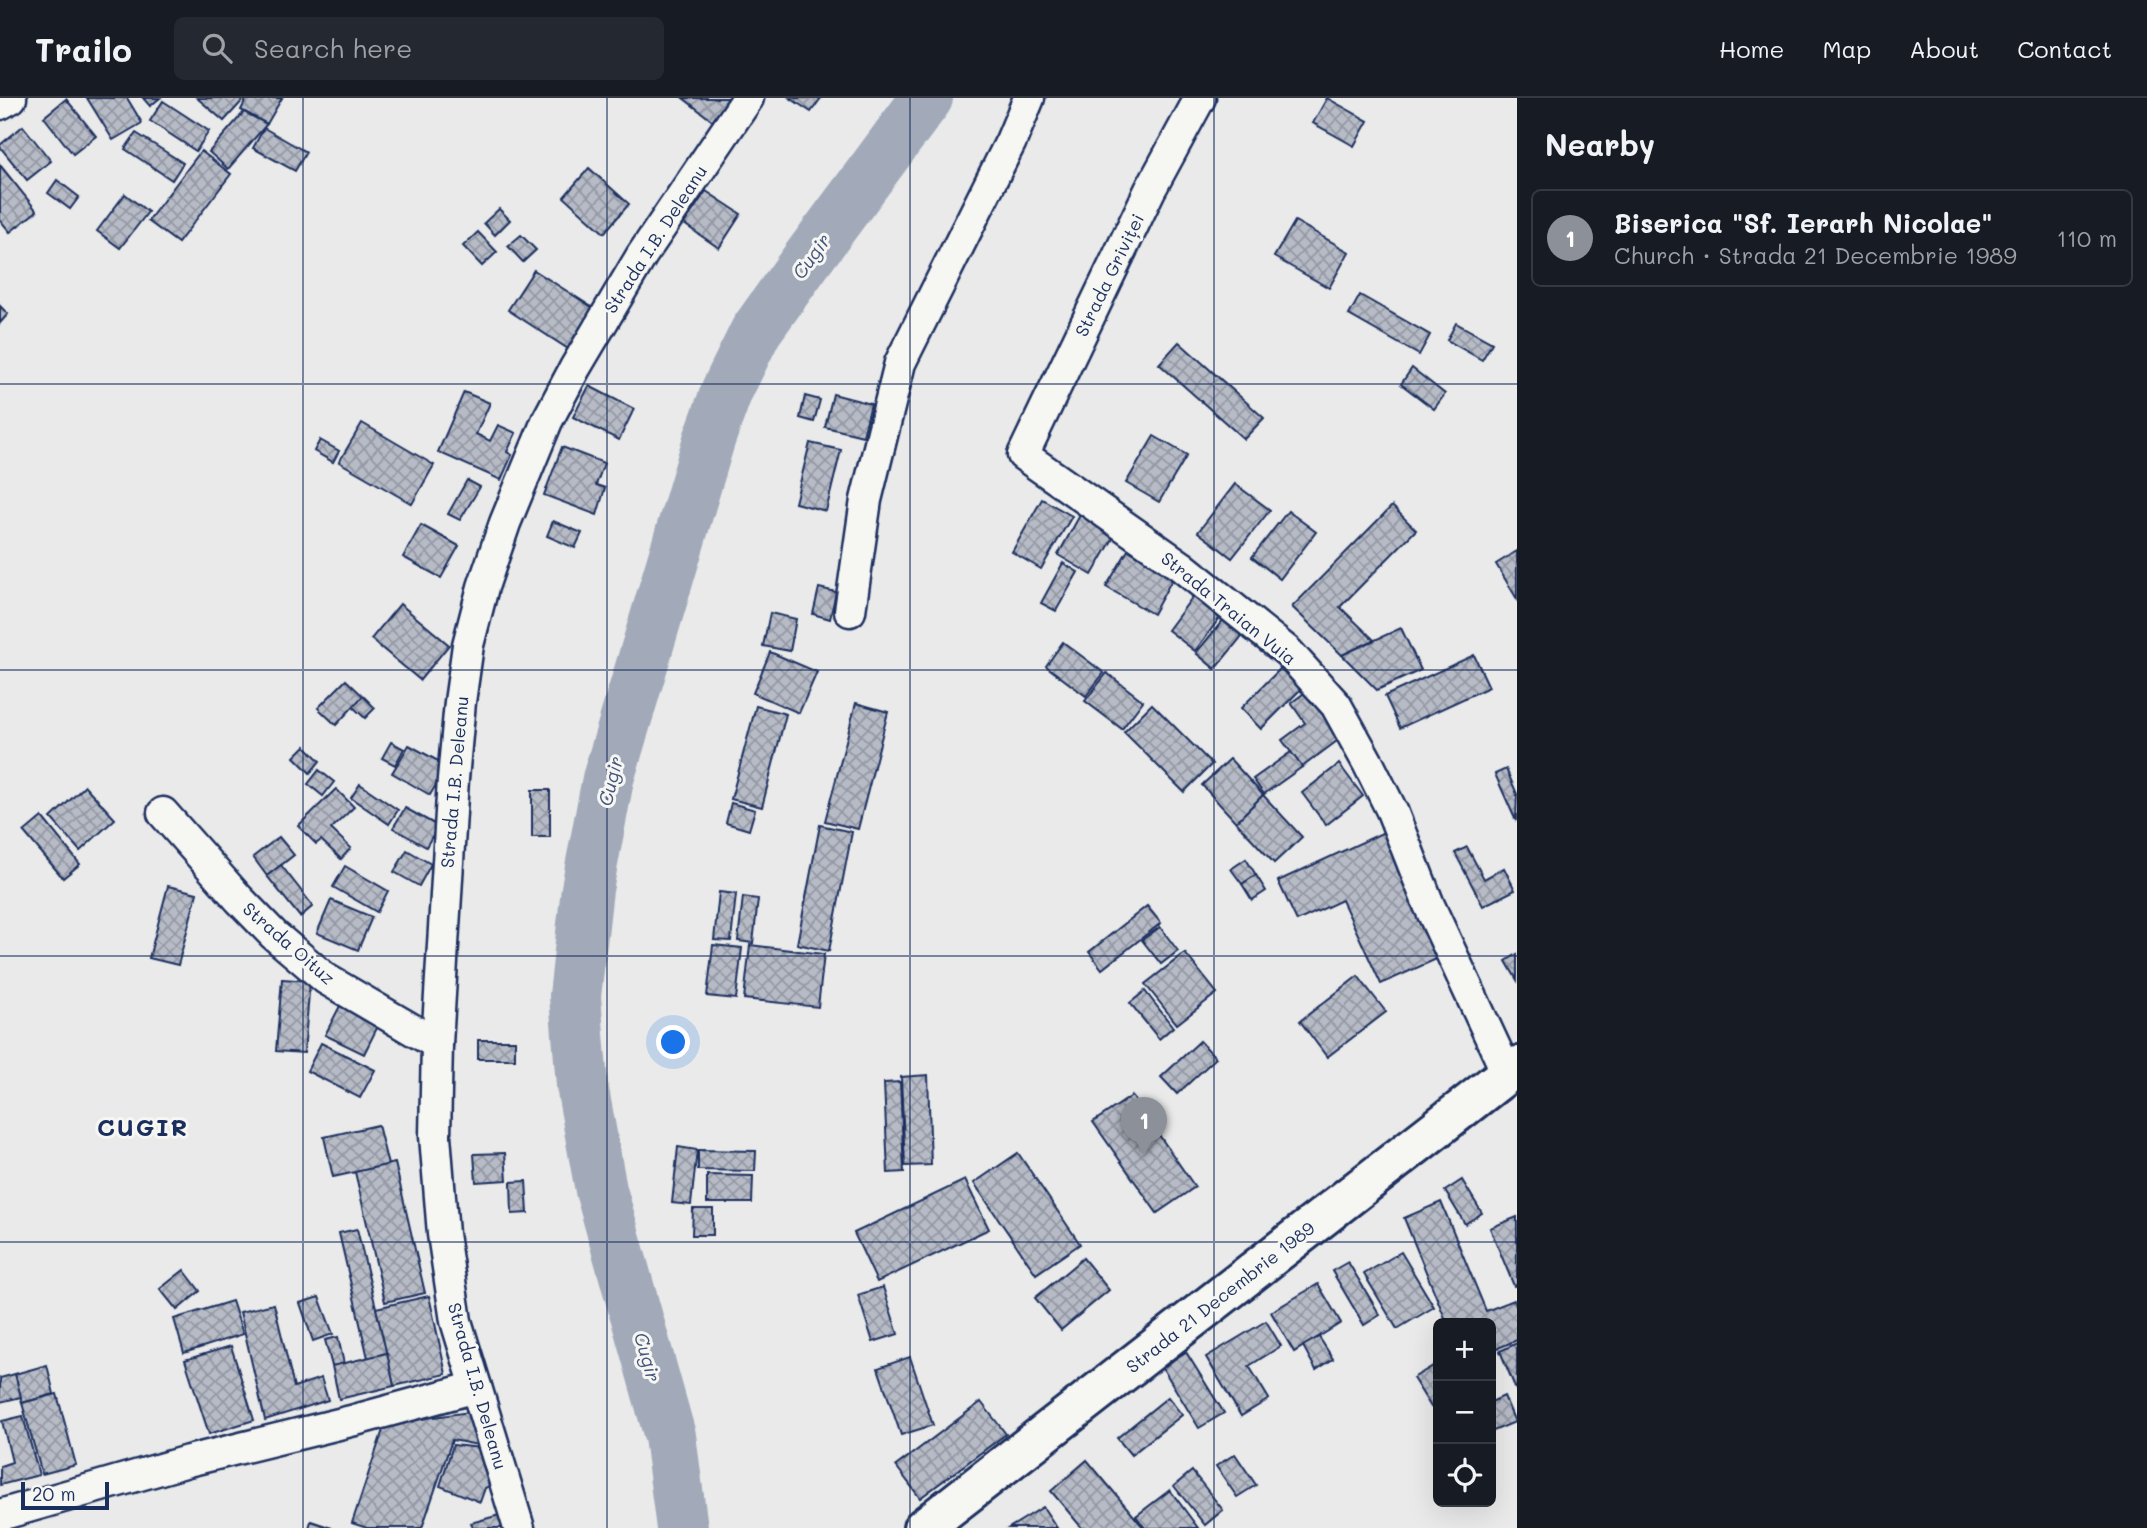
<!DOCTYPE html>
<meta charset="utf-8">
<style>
:root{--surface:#171b24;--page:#242831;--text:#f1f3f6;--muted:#9ea1a6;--line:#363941;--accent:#8c9099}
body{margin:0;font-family:Mali,sans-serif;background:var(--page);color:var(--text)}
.controls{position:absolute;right:21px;bottom:21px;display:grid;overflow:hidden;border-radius:10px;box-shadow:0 7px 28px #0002}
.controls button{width:63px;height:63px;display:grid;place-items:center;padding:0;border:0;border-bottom:2px solid var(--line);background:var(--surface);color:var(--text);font:35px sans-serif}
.scale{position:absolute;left:21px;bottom:18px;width:88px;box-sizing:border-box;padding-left:7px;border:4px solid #1b2f5e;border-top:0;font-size:19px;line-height:24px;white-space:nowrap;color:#1b2f5e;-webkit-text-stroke:5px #f6f6f2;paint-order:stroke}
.you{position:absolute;left:674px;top:945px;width:24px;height:24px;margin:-18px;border:5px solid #fff;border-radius:50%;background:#1a73e8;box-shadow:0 0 0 10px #1a73e833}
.badge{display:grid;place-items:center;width:46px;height:46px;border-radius:50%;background:var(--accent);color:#fff;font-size:23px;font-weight:700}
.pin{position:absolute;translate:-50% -58px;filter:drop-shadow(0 2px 4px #0008)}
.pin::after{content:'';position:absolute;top:37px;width:24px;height:21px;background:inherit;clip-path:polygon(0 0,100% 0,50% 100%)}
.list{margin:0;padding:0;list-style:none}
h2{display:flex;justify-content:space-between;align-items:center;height:91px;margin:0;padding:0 28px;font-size:30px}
h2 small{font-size:23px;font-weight:400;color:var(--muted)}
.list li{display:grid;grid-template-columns:46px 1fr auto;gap:21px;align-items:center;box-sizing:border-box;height:98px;margin:0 14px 14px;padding:0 14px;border:2px solid var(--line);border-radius:10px}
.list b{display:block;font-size:26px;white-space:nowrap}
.list p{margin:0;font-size:23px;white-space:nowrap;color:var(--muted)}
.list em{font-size:23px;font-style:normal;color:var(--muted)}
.icon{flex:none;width:38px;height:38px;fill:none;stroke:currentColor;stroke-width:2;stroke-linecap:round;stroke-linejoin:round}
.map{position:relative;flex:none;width:1517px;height:1430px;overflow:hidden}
header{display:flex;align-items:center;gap:42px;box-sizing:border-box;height:98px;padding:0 35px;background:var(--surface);border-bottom:2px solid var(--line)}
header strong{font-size:33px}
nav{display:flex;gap:38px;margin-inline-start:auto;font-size:24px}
.search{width:490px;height:63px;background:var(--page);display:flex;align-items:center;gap:18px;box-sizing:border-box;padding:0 24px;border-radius:10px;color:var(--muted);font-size:26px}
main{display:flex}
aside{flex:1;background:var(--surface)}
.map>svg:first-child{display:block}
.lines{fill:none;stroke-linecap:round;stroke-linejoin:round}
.river{stroke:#a2aaba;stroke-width:52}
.building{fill:url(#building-cross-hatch);stroke:#1b2f5e;stroke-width:2}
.street-casing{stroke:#1b2f5e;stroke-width:35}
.secondary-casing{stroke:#1b2f5e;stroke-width:44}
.street{stroke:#f6f6f2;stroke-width:30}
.secondary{stroke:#f6f6f2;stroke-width:38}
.grid{fill:none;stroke:#1b2f5e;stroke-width:2;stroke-opacity:0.55}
.labels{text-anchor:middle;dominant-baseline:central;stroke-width:6;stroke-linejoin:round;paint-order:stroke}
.street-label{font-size:18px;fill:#1b2f5e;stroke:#f6f6f2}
.water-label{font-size:19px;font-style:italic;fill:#44547a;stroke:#f6f6f2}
.district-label{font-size:24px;font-weight:bold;letter-spacing:2px;fill:#1b2f5e;stroke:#f6f6f2}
</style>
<header>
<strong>Trailo</strong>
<div class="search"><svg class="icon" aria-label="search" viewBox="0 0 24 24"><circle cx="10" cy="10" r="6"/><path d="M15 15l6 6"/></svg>Search here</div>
<nav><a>Home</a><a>Map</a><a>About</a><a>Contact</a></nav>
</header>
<main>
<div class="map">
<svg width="1517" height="1430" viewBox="0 0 1517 1430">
<defs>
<pattern id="building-cross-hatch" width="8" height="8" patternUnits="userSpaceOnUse" patternTransform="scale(1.75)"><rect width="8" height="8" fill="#b6bbc6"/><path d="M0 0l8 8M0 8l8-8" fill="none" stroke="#9398a4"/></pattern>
</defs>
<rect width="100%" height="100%" fill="#e9eae9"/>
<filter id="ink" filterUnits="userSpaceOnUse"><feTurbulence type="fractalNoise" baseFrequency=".0143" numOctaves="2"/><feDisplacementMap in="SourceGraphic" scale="14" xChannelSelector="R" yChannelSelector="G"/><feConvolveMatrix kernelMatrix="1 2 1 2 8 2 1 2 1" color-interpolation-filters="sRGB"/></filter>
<g filter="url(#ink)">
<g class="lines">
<path class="river" d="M682 1430 670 1338 601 1092 582 987 575 898 587 791 608 681 709 342 727 292 756 233 806 163 927 0"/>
</g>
<g class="building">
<path d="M87 0H127L142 25 113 42Z"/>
<path d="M143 0H160L150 8Z"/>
<path d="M197 0H245L224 23Z"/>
<path d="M247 0H282L267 26 241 12Z"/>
<path d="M683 0H733L714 24Z"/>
<path d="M790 0H821L811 14Z"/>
<path d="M1327 0 1368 23 1354 48 1313 25Z"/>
<path d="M66 1 96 38 73 56 44 19Z"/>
<path d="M163 3 209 33 196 53 150 23Z"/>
<path d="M244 14 267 26 228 71 209 54Z"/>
<path d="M23 28 51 63 27 82 0 49V47Z"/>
<path d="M264 30 306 54 295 73 253 50Z"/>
<path d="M136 35 183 65 172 82 125 51Z"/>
<path d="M201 53 231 76 178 145 148 123Z"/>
<path d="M0 67 37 113 10 134 0 122Z"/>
<path d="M589 70 629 106 604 135 564 99Z"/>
<path d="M57 82 79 99 70 111 48 95Z"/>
<path d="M706 93 741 116 719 150 684 126Z"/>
<path d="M125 96 148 114 120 150 97 133Z"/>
<path d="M499 111 510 122 495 137 484 125Z"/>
<path d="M1295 123 1349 154 1329 190 1274 159Z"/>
<path d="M478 134 497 154 482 168 463 148Z"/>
<path d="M521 137 536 152 523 164 508 148Z"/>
<path d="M534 172 598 213 573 254 508 212Z"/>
<path d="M1360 197 1430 237 1419 257 1349 217Z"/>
<path d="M0 208 8 216 0 225Z"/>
<path d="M1456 225 1492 245 1482 262 1447 242Z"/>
<path d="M1179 244 1264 320 1244 341 1159 266Z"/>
<path d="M1412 270 1445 296 1434 311 1401 286Z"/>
<path d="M589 288 634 311 619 342 573 319Z"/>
<path d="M464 294 490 305 476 336 490 343 498 327 516 335 507 354 512 357 501 382 438 354Z"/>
<path d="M833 296 871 306 863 338 825 329Z"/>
<path d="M805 298 820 302 814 324 800 320Z"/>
<path d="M362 325 434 367 412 406 339 364Z"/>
<path d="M1154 338 1187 357 1159 404 1126 385Z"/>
<path d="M320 342 339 353 333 364 314 353Z"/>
<path d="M810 345 841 352 826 413 795 405Z"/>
<path d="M562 349 604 365 596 387 605 390 597 417 544 397Z"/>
<path d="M467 382 480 389 460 422 448 416Z"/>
<path d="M1235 386 1270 412 1232 460 1198 434Z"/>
<path d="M1042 401 1072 418 1041 471 1012 454Z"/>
<path d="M1392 408 1416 432 1340 509 1374 542 1342 557 1292 509Z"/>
<path d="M1288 413 1316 434 1280 481 1252 459Z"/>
<path d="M1080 417 1115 437 1092 477 1058 457Z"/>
<path d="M553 423 582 435 575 450 547 438Z"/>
<path d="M421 427 459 448 441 480 403 459Z"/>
<path d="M1128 452 1174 478 1153 516 1106 489Z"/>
<path d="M1517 453V501L1496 466Z"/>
<path d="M1063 465 1078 474 1056 513 1041 505Z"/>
<path d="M819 490 836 494 830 521 813 516Z"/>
<path d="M1194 497 1221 518 1195 553 1168 532Z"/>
<path d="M400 506 449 547 420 582 371 541Z"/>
<path d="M770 515 796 521 790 553 763 548Z"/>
<path d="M1224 521 1243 537 1215 571 1196 555Z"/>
<path d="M1401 530 1421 572 1377 592 1342 557Z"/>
<path d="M1063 544 1104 575 1086 598 1046 568Z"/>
<path d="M770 554 817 574 799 615 753 595Z"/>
<path d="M1474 557 1489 589 1400 630 1385 598Z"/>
<path d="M1282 569 1302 590 1261 631 1241 610Z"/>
<path d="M1107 575 1143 603 1122 631 1085 603Z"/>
<path d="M346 582 363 598 336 627 318 610Z"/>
<path d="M1311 590 1345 637 1302 669 1282 642 1305 625 1291 605Z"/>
<path d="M363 598 375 610 365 620 353 609Z"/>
<path d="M856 605 888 614 858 731 825 723Z"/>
<path d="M1152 606 1212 666 1184 694 1124 634Z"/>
<path d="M756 608 786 616 762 709 731 701Z"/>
<path d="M391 644 404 651 395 667 382 660Z"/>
<path d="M409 647 447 668 430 697 392 675Z"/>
<path d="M305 648 320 663 310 675 294 659Z"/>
<path d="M1291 654 1302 669 1264 696 1253 681Z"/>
<path d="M1230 661 1263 697 1236 724 1202 687Z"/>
<path d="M1339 666 1363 698 1326 727 1302 695Z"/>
<path d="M1506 671 1517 696 1516 723 1495 676Z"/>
<path d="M319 672 334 684 323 698 308 686Z"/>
<path d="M360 686 398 712 389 726 351 700Z"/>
<path d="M85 688 115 721 80 753 51 720Z"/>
<path d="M336 691 354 709 331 731 351 750 341 761 321 742 316 746 298 728Z"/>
<rect x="532" y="692" width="18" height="47"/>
<path d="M1263 697 1302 739 1274 765 1236 724Z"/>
<path d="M731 705 755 712 749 732 726 725Z"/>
<path d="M405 710 438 728 426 749 393 730Z"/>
<path d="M42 719 80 766 63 780 24 734Z"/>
<path d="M820 727 852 734 829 853 797 846Z"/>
<path d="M1384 734 1441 859 1381 886 1342 802 1297 823 1278 783Z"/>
<path d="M279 739 294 757 267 778 253 759Z"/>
<path d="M1467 749 1484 781 1504 770 1515 792 1483 808 1455 755Z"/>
<path d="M407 752 431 766 419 788 394 774Z"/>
<path d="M1246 761 1256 777 1242 786 1231 771Z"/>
<path d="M281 767 313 808 300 819 267 778Z"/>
<path d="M345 768 388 793 377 814 333 789Z"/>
<path d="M1256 777 1266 793 1252 802 1242 786Z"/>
<path d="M168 788 197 795 178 867 149 860Z"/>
<path d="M719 794 736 796 731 843 714 842Z"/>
<path d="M743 799 758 801 753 845 738 843Z"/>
<path d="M331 802 372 819 358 852 317 835Z"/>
<path d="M1147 808 1161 825 1102 871 1089 854Z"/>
<path d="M1160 829 1178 853 1161 866 1142 842Z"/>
<path d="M713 847 742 850 736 901 707 898Z"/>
<path d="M750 847 824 856 818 909 744 901Z"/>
<path d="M1185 855 1217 895 1177 926 1145 886Z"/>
<path d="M1517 856V882L1506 863Z"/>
<path d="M1358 878 1386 914 1327 959 1300 923Z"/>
<path d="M282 881 310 883 304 955 276 953Z"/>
<path d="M1145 893 1173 929 1159 941 1130 905Z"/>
<path d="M343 902 381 922 364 956 325 937Z"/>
<rect x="478" y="942" width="37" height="19"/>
<path d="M1200 943 1216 960 1177 996 1161 979Z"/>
<path d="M321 945 375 972 360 1000 307 973Z"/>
<path d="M928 977 931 1067 905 1068 901 979Z"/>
<path d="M900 984 904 1074 888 1075 884 985Z"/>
<path d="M1132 998 1195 1089 1157 1115 1093 1024Z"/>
<path d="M378 1027 388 1067 333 1079 324 1039Z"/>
<path d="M678 1049 697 1052 691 1107 672 1105Z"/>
<path d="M698 1052 756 1053 755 1073 698 1072Z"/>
<path d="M505 1055 507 1082 476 1084 474 1056Z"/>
<path d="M1018 1055 1080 1146 1036 1176 974 1085Z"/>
<path d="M395 1065 425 1195 385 1204 355 1074Z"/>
<path d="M707 1077 753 1078 752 1105H707Z"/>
<path d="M965 1082 989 1131 877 1184 854 1135Z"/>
<path d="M1462 1082 1482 1115 1465 1126 1445 1093Z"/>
<path d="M526 1083 528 1115 512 1116 511 1084Z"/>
<path d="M1441 1104 1486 1213 1514 1202 1517 1210V1242L1491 1253V1225H1447L1404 1120Z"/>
<path d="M693 1111H713V1137H692Z"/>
<path d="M1517 1119V1187L1514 1188 1490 1130Z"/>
<path d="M357 1131 387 1255 368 1260 339 1135Z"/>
<path d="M1401 1154 1434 1209 1397 1231 1364 1176Z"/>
<path d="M1083 1160 1109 1192 1061 1232 1035 1200Z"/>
<path d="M1348 1164 1380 1217 1364 1227 1332 1173Z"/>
<path d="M184 1172 200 1193 177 1212 160 1191Z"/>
<path d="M1318 1186 1341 1225 1294 1254 1271 1214Z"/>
<path d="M883 1189 898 1236 873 1244 858 1197Z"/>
<path d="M429 1198 446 1276 394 1288 376 1210Z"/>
<path d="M319 1199 333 1236 313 1243 300 1205Z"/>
<path d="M232 1203 243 1236 184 1255 174 1221Z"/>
<path d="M274 1206 294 1289 321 1280 328 1302 265 1322 240 1214Z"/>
<path d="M1266 1223 1281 1248 1249 1268 1269 1301 1241 1318 1206 1259Z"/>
<path d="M338 1239 344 1266 332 1268 325 1242Z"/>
<path d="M1319 1239 1333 1261 1316 1272 1303 1248Z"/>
<path d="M1517 1245V1294L1500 1253Z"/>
<path d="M231 1248 254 1322 209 1336 185 1262Z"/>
<path d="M1186 1254 1224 1315 1199 1330 1162 1269Z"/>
<path d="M387 1255 394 1288 339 1301 332 1268Z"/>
<path d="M910 1259 933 1327 901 1337 878 1270Z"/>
<path d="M1438 1265V1304L1431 1309 1413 1280Z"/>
<path d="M47 1267 54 1296 22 1305 15 1276Z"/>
<path d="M15 1276 21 1299 0 1304V1280Z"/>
<path d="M57 1296 76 1367 42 1376 22 1305Z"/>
<path d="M1504 1298 1515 1324 1491 1334V1304Z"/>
<path d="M1168 1299 1182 1317 1131 1357 1117 1340Z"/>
<path d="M981 1304 1006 1336 920 1400 896 1368Z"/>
<path d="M469 1314 478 1347 452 1342 422 1430H367L352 1425 385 1326Z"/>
<path d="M23 1318 39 1377 0 1387V1368L12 1364 2 1323Z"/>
<path d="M453 1347 481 1350 494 1386 485 1390 480 1404 440 1388Z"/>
<path d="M1235 1356 1256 1387 1237 1399 1216 1368Z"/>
<path d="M1087 1362 1144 1430H1082L1051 1393Z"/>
<path d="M1192 1373 1223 1412 1205 1427 1174 1388Z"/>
<path d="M1170 1392 1198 1430H1145L1136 1418Z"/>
<path d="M1043 1409 1057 1430H1009Z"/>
<path d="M503 1416 507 1430H473L471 1425Z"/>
<path d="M311 1423 332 1430H309Z"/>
</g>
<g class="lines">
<defs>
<g id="street">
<path d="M1200 0 1150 92 1023 357 1181 468 1288 554 1336 607 1368 665 1392 713 1429 807 1507 975"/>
<path d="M0 6 11 0"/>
<path d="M850 513 866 402 900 265 1011 43 1029 0"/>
<path d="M163 715 239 801 274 837 326 881 437 946"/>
<path d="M0 1417 188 1363 355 1322 476 1289"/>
<path d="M519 1430 456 1223 443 1136 435 1038 437 946 453 681 460 604 468 547 483 489 505 425 547 323 575 270 642 157 748 0"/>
</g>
<path id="secondary" d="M923 1430 1517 968"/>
</defs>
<use href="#street" class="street-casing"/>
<use href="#secondary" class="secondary-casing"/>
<use href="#street" class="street"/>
<use href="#secondary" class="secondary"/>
</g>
</g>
<path class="grid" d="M303 0V1430M607 0V1430M910 0V1430M1214 0V1430M0 286H1517M0 572H1517M0 858H1517M0 1144H1517"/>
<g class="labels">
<g class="street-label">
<text transform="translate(655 141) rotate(-57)">Strada I.B. Deleanu</text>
<text transform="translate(1109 177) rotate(-64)">Strada Griviței</text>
<text transform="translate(1229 510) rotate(39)">Strada Traian Vuia</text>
<text transform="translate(454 684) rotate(-85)">Strada I.B. Deleanu</text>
<text transform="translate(289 845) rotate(41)">Strada Oituz</text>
<text transform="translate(1220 1199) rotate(-38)">Strada 21 Decembrie 1989</text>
<text transform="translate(478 1288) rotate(74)">Strada I.B. Deleanu</text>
</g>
<g class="water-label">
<text transform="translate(811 158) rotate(-54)">Cugir</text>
<text transform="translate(610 683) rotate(-76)">Cugir</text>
<text transform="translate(648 1259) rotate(74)">Cugir</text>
</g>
<g class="district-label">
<text x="143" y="1028">CUGIR</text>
</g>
</g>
</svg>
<div class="controls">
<button>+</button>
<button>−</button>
<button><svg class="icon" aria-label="locate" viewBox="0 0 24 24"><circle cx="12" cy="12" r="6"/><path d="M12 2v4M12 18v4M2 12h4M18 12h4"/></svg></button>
</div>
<div class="scale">20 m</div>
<div class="you"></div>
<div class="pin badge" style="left:1144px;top:1057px">1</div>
</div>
<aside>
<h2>Nearby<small></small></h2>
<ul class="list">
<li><span class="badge">1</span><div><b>Biserica &quot;Sf. Ierarh Nicolae&quot;</b><p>Church · Strada 21 Decembrie 1989</p></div><em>110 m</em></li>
</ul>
</aside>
</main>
